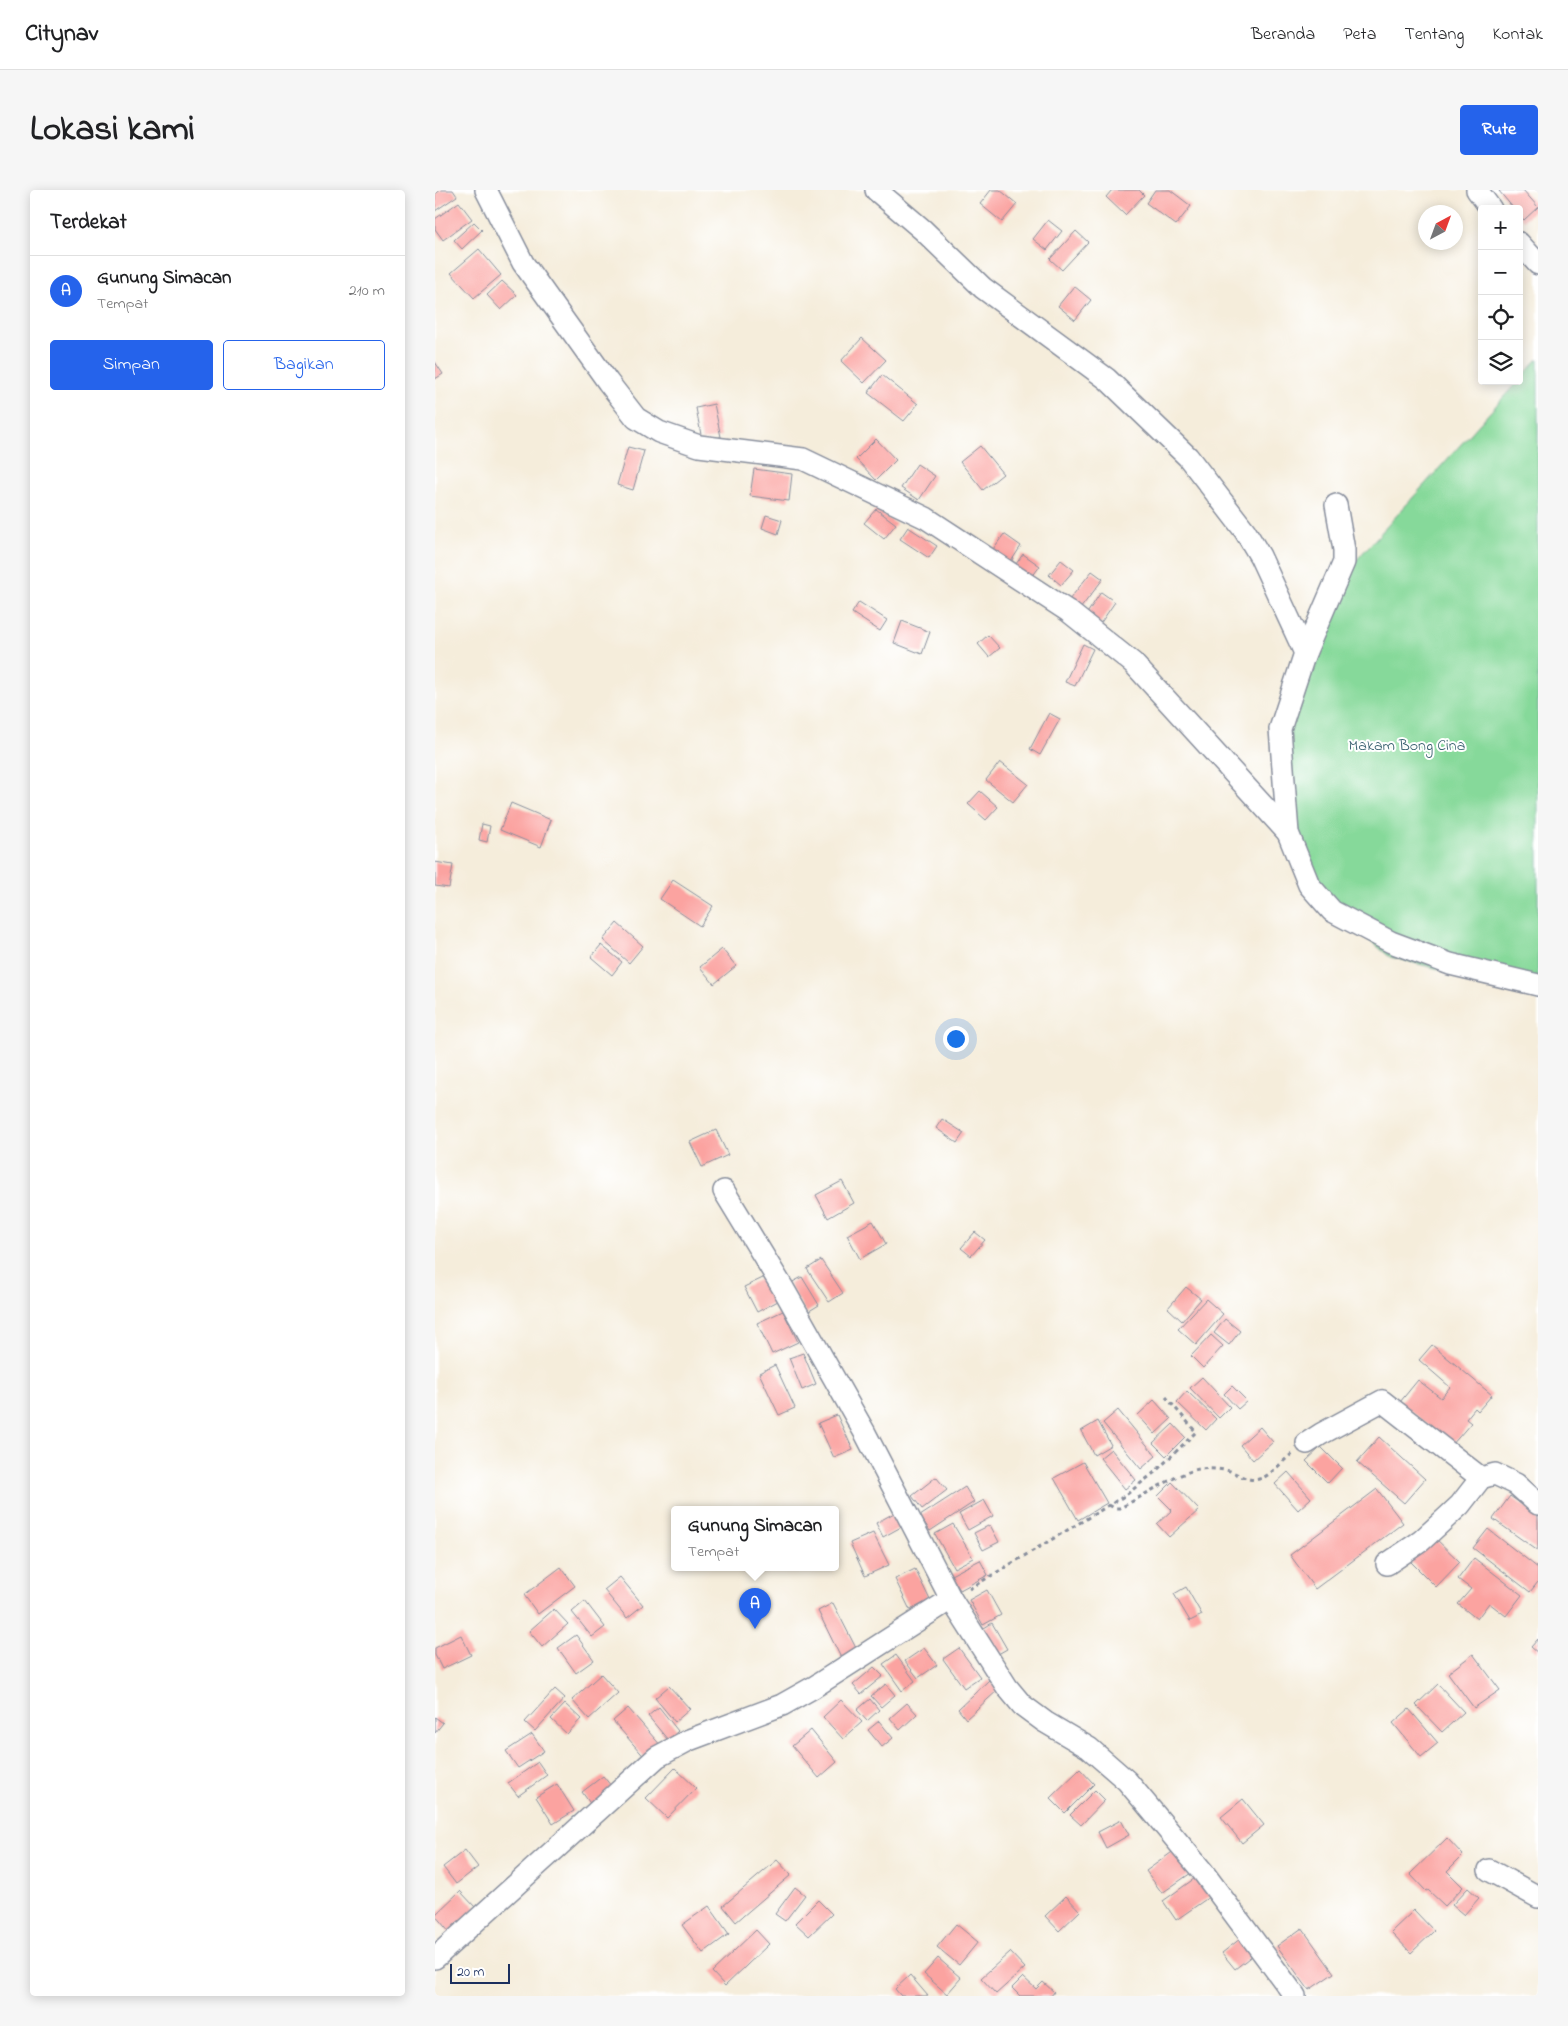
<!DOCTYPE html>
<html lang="id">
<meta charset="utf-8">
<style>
:root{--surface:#fff;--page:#f6f6f6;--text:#202124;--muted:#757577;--line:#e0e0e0;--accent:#2563eb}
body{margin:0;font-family:"Indie Flower",sans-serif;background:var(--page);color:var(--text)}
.controls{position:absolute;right:15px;top:15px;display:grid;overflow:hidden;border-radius:5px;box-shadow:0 2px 12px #0003}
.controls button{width:45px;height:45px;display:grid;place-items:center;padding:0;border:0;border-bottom:1px solid var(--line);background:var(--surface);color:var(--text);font:25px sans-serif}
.compass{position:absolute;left:983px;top:15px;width:45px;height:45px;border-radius:50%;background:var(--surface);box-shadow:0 2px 12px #0003;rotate:41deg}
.scale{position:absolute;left:15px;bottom:12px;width:60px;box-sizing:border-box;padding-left:5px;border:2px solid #1b2f5e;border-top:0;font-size:14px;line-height:18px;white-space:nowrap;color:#1b2f5e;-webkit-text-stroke:4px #fff;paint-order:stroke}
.you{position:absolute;left:520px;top:848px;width:18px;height:18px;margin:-12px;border:4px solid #fff;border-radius:50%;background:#1a73e8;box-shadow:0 0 0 8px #1a73e833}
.badge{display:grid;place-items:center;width:32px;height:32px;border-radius:50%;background:var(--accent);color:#fff;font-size:16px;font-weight:700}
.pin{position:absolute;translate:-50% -41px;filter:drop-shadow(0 1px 2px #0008)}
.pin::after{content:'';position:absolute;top:26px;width:18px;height:15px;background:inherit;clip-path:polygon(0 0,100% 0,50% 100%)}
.popup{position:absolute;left:236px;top:1316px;width:168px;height:65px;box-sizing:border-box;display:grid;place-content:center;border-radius:5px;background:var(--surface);filter:drop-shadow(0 1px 4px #0005);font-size:16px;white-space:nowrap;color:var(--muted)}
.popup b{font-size:19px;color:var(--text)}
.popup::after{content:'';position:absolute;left:50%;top:100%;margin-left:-10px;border:10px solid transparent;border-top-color:var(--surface)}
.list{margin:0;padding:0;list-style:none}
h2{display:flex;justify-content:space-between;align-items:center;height:65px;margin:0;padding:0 20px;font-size:21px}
h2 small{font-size:16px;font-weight:400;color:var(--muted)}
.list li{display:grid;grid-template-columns:32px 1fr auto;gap:15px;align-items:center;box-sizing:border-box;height:70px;padding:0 20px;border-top:1px solid var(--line)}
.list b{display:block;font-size:19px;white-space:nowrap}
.list p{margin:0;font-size:16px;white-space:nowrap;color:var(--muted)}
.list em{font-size:16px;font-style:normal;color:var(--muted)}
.actions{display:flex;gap:10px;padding:15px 20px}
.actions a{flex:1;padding:11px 0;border:1px solid var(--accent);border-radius:5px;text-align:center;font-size:18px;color:var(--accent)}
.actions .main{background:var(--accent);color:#fff}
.icon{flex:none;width:28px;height:28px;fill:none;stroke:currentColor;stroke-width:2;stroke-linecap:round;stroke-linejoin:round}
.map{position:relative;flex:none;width:1103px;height:1806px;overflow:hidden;border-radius:5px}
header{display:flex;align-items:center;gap:30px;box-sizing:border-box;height:70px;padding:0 25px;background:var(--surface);border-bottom:1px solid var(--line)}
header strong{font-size:24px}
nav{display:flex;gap:28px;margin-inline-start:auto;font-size:18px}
.intro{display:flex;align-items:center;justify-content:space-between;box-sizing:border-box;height:120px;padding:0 30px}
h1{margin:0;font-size:35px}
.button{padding:12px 22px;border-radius:5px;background:var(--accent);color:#fff;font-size:18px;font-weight:700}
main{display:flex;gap:30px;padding:0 30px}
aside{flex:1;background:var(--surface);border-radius:5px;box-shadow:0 2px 12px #0003}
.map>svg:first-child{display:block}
.green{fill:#86d99a;stroke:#50847c}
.building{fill:#fba3a0}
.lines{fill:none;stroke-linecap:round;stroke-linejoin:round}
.minor-casing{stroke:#888e9c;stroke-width:24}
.path{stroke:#888e9c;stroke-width:3;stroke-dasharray:4 4;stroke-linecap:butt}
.minor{stroke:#fff;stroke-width:21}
.labels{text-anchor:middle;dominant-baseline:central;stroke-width:4;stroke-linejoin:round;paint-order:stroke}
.park-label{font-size:16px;fill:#3b6270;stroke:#fff}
</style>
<header>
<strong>Citynav</strong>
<nav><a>Beranda</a><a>Peta</a><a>Tentang</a><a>Kontak</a></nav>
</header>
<div class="intro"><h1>Lokasi kami</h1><a class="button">Rute</a></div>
<main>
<aside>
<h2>Terdekat<small></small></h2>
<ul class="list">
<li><span class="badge">A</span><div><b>Gunung Simacan</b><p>Tempat</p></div><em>210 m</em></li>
</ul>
<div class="actions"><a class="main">Simpan</a><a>Bagikan</a></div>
</aside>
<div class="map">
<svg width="1103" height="1806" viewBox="0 0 1103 1806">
<rect width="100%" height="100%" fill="#fff"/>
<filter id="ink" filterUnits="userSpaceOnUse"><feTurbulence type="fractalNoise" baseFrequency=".02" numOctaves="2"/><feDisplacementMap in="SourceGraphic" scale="10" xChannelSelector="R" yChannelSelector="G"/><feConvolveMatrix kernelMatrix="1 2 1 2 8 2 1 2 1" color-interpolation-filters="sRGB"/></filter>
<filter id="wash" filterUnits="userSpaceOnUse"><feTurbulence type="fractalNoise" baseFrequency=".0096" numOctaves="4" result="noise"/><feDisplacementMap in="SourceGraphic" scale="20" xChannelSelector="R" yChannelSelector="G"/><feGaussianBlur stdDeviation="1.12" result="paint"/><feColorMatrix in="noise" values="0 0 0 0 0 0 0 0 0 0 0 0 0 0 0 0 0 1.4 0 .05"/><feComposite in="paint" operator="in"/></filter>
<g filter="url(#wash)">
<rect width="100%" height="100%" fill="#f5eddb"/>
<path class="green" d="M1103 169V803L955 767 869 695 836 541 907 386Z"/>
<g id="blocks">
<g class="building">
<path d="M6 0H18L22 6 0 21V4Z"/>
<path d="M556 0H565L582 14 567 32 545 14Z"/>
<path d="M677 0H704L709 5 690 25 671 7Z"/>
<path d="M720 0H735L756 16 741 35 711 13Z"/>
<path d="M1066 0H1088L1103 17 1089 30 1084 25V19H1079L1064 1Z"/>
<path d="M24 12 37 29 8 50 0 39V29Z"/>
<path d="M613 30 627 41 612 60 598 49Z"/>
<path d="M39 32 47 40 27 59 19 50Z"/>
<path d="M641 41 653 52 627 80 615 69Z"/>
<path d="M44 59 66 85 39 108 16 83Z"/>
<path d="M67 91 82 105 66 120 52 105Z"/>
<path d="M639 96 656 110 640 130 623 116Z"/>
<path d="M427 148 451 170 429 193 406 171Z"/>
<path d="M0 172 8 184 0 189Z"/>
<path d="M447 185 483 214 469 231 433 203Z"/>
<path d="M279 214 286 247 267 250 261 218Z"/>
<path d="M441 249 461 270 441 290 421 269Z"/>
<path d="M545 256 568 284 548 300 525 272Z"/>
<path d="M193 257 209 261 198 300 182 295Z"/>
<path d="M482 274 500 286 484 310 466 298Z"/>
<path d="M319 279 357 284 354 311 315 306Z"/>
<path d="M441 319 461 334 449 349 429 333Z"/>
<path d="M331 325 347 330 343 344 327 338Z"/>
<path d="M473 337 502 356 494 368 465 349Z"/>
<path d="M569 344 586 356 571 379 553 366Z"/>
<path d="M588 364 605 376 594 391 577 380Z"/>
<path d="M626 370 639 380 626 395 614 385Z"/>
<path d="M657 381 668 389 645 419 634 410Z"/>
<path d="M666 402 680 412 665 434 651 425Z"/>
<path d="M424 412 452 430 445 441 417 423Z"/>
<path d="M467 431 495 442 487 464 459 453Z"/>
<path d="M553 445 565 458 554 467 543 454Z"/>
<path d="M648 454 658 459 640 496 630 492Z"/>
<path d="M614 523 625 529 605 565 595 559Z"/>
<path d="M565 572 593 594 578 612 551 590Z"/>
<path d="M545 601 563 617 551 630 533 614Z"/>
<path d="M76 613 116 630 106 657 65 640Z"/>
<path d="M47 634 55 636 52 652 44 650Z"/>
<path d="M0 672 18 675 14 698 0 696Z"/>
<path d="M238 690 278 716 265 736 225 709Z"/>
<path d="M182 733 208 756 194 773 168 750Z"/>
<path d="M166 755 187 772 177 785 156 767Z"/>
<path d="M287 759 301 776 279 794 265 777Z"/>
<path d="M507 929 529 943 522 953 501 938Z"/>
<path d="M281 940 293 965 267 977 255 952Z"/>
<path d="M407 991 419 1013 393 1028 381 1005Z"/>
<path d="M438 1031 451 1054 425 1069 412 1045Z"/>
<path d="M540 1042 550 1050 536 1066 526 1058Z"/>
<path d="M386 1070 408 1103 394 1112 372 1079Z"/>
<path d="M330 1087 343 1111 322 1122 309 1097Z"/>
<path d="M367 1087 384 1115 371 1123 354 1094Z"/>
<path d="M751 1097 766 1109 747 1131 733 1118Z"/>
<path d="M771 1109 788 1124 761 1155 743 1139Z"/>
<path d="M348 1121 363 1152 337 1164 322 1133Z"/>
<path d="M790 1129 805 1141 794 1155 779 1143Z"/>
<path d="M776 1145 788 1156 768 1178 756 1166Z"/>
<path d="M997 1155 1057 1205 1043 1221 1040 1218 1031 1229 1036 1233 1017 1255 965 1212 983 1190 1006 1208 1015 1197 984 1170Z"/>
<path d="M368 1163 381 1194 367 1200 354 1168Z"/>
<path d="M340 1175 360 1218 344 1225 324 1183Z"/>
<path d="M767 1187 795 1217 784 1228 755 1198Z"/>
<path d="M797 1196 812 1211 803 1219 789 1204Z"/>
<path d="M752 1201 781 1229 771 1240 742 1212Z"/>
<path d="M719 1210 736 1229 720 1244 703 1225Z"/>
<path d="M683 1220 721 1266 706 1279 668 1233Z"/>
<path d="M402 1225 418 1260 399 1268 383 1233Z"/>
<path d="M663 1231 676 1255 659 1265 646 1241Z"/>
<path d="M738 1234 750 1247 731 1266 718 1253Z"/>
<path d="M825 1237 838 1252 818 1270 805 1255Z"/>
<path d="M944 1247 990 1289 969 1313 922 1272Z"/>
<path d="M886 1257 907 1278 893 1293 871 1271Z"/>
<path d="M676 1259 701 1290 690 1299 665 1268Z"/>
<path d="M648 1272 672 1313 643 1330 619 1288Z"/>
<path d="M853 1282 876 1308 863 1320 840 1294Z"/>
<path d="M501 1287 512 1300 487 1319 477 1306Z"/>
<path d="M737 1292 764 1320 734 1347 722 1334 737 1320 723 1306Z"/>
<path d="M530 1297 539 1312 495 1341 485 1326Z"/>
<path d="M942 1299 968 1333 880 1399 855 1365Z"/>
<path d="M1075 1306 1103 1326V1361L1058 1329Z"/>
<path d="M549 1310 558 1326 533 1340 524 1324Z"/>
<path d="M461 1322 468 1336 448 1347 441 1333Z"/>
<path d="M518 1334 538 1368 519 1378 500 1344Z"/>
<path d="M555 1335 564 1352 548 1360 539 1343Z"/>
<path d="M1053 1339 1103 1378V1392L1095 1402 1038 1358Z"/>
<path d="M438 1343 454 1375 430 1386 415 1353Z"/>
<path d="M999 1347 1025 1372 1001 1397 975 1371Z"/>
<path d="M1039 1368 1087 1405 1071 1426 1054 1413 1042 1429 1023 1414 1036 1399 1023 1389Z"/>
<path d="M545 1370 553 1385 525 1400 516 1385Z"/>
<path d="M126 1377 140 1396 103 1424 89 1405Z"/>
<path d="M480 1379 495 1410 475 1420 460 1389Z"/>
<path d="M185 1387 208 1415 192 1428 169 1400Z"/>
<path d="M751 1397 767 1425 755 1431 739 1404Z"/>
<path d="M552 1400 566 1425 548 1435 534 1410Z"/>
<path d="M150 1411 170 1437 157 1447 137 1422Z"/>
<path d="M398 1413 423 1462 407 1470 383 1421Z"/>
<path d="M119 1419 133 1434 107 1457 94 1441Z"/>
<path d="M557 1433 572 1459 556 1468 541 1443Z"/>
<path d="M26 1445 36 1465 7 1479 0 1465V1458Z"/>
<path d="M141 1445 159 1470 141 1483 123 1458Z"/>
<path d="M1103 1449V1463L1096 1457Z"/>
<path d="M489 1458 502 1475 483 1488 470 1471Z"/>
<path d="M524 1458 545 1487 529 1498 508 1469Z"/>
<path d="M1038 1464 1065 1500 1039 1518 1013 1483Z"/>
<path d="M461 1465 480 1491 467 1501 448 1474Z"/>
<path d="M439 1477 448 1486 426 1504 418 1495Z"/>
<path d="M166 1484 183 1503 154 1529 137 1510Z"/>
<path d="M554 1490 563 1500 531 1529 523 1519Z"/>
<path d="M451 1494 460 1505 446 1517 436 1506Z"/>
<path d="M1003 1494 1029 1522 1007 1542 981 1515Z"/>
<path d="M234 1496 255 1519 240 1532 220 1508Z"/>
<path d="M120 1499 130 1508 100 1541 90 1532Z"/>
<path d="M435 1509 444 1520 432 1531 422 1520Z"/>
<path d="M406 1510 427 1532 408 1549 388 1527Z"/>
<path d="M472 1513 482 1524 465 1540 455 1528Z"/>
<path d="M130 1514 146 1529 132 1544 116 1529Z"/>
<path d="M224 1517 243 1541 233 1550 213 1526Z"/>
<path d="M193 1518 227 1557 212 1570 178 1531Z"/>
<path d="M974 1519 1003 1553 986 1567 958 1533Z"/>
<path d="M0 1527 8 1533 0 1543Z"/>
<path d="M444 1531 458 1548 447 1557 433 1540Z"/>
<path d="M376 1540 402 1572 384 1588 357 1556Z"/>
<path d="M97 1544 109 1561 83 1578 71 1561Z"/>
<path d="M103 1572 112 1585 83 1606 73 1593Z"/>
<path d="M240 1578 261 1598 232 1628 211 1608Z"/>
<path d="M645 1579 659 1594 630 1623 615 1608Z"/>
<path d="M168 1586 181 1602 159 1619 147 1602Z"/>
<path d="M122 1594 139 1621 118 1634 101 1607Z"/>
<path d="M660 1600 670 1610 646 1635 635 1625Z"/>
<path d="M808 1609 829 1635 807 1653 786 1627Z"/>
<path d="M686 1630 694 1645 671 1658 663 1642Z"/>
<path d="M1012 1648 1028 1665 1012 1681 1028 1697 1010 1716 993 1700 991 1701 975 1684Z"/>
<path d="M30 1660 43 1677 21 1694 8 1677Z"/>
<path d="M740 1660 756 1683 727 1703 711 1681Z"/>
<path d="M342 1670 356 1685 301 1732 288 1716Z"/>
<path d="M763 1686 777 1705 741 1730 728 1711Z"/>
<path d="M360 1697 370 1705 350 1731 340 1724Z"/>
<path d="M1033 1698 1044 1708 1029 1725 1017 1715Z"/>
<path d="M25 1701 41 1718 15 1743 0 1725Z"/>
<path d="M631 1706 645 1721 624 1741 610 1726Z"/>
<path d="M383 1710 397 1724 374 1746 360 1733Z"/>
<path d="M274 1716 294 1744 268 1763 247 1735Z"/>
<path d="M979 1720 999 1741 976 1763 956 1742Z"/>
<path d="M521 1734 543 1752 524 1775 502 1757Z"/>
<path d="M867 1738 899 1783 874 1800 842 1756Z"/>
<path d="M321 1740 334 1754 290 1796 277 1782Z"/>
<path d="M810 1745 823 1761 800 1779 787 1763Z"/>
<path d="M575 1762 590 1778 561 1804 546 1788Z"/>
<path d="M503 1768 526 1788 512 1804 489 1784Z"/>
<path d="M475 1785 493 1806H466L460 1799Z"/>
<path d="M588 1787 601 1799 608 1792 619 1802 616 1806H585L577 1798Z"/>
</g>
</g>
</g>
<g filter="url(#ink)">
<use href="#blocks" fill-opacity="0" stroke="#888e9c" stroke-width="1"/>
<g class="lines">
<defs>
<g id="minor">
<path d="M51 0 88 73 173 192 201 228 224 242 264 256 368 269 491 328 633 421 698 473 853 643"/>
<path d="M441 0 488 40 548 98 672 189 753 267 810 341 825 366 870 463"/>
<path d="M1042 0 1056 19"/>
<path d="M1084 53 1103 74"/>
<path d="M901 315 909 360V372L870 463 845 539 853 643 874 695 897 721 956 752 1015 774 1103 795"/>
<path d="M289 1001 348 1098 430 1243 516 1409 572 1497 587 1515 610 1532 654 1558 692 1591 768 1682 860 1806"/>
<path d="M872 1253 886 1244 947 1211 1046 1288"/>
<path d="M952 1374 986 1351 1011 1328 1025 1315 1046 1288 1060 1284 1081 1294 1103 1314"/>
<path d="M1054 1680 1103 1707"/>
<path d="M0 1768 222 1567 254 1550 347 1515 379 1497 516 1409"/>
</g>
</defs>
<use href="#minor" class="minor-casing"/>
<g class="path">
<path d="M674 1315 679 1318H685C707 1307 742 1283 764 1279 774 1278 785 1279 795 1281 803 1284 814 1292 824 1289 836 1286 847 1271 857 1264"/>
<path d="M534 1399 691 1305 720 1282 761 1242 731 1207"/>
</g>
<use href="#minor" class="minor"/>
</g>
</g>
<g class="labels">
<g class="park-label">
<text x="972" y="556">Makam Bong Cina</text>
</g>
</g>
</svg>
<div class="controls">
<button>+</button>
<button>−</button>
<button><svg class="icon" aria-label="locate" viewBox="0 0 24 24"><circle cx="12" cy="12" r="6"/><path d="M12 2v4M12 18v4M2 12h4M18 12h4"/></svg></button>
<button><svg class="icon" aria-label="layers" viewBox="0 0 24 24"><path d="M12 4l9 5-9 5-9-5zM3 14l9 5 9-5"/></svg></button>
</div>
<svg class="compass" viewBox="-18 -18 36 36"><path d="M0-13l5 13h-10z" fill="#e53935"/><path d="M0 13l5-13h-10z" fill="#757577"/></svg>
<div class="scale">20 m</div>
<div class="you"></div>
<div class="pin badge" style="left:320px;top:1439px">A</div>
<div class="popup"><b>Gunung Simacan</b>Tempat</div>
</div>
</main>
